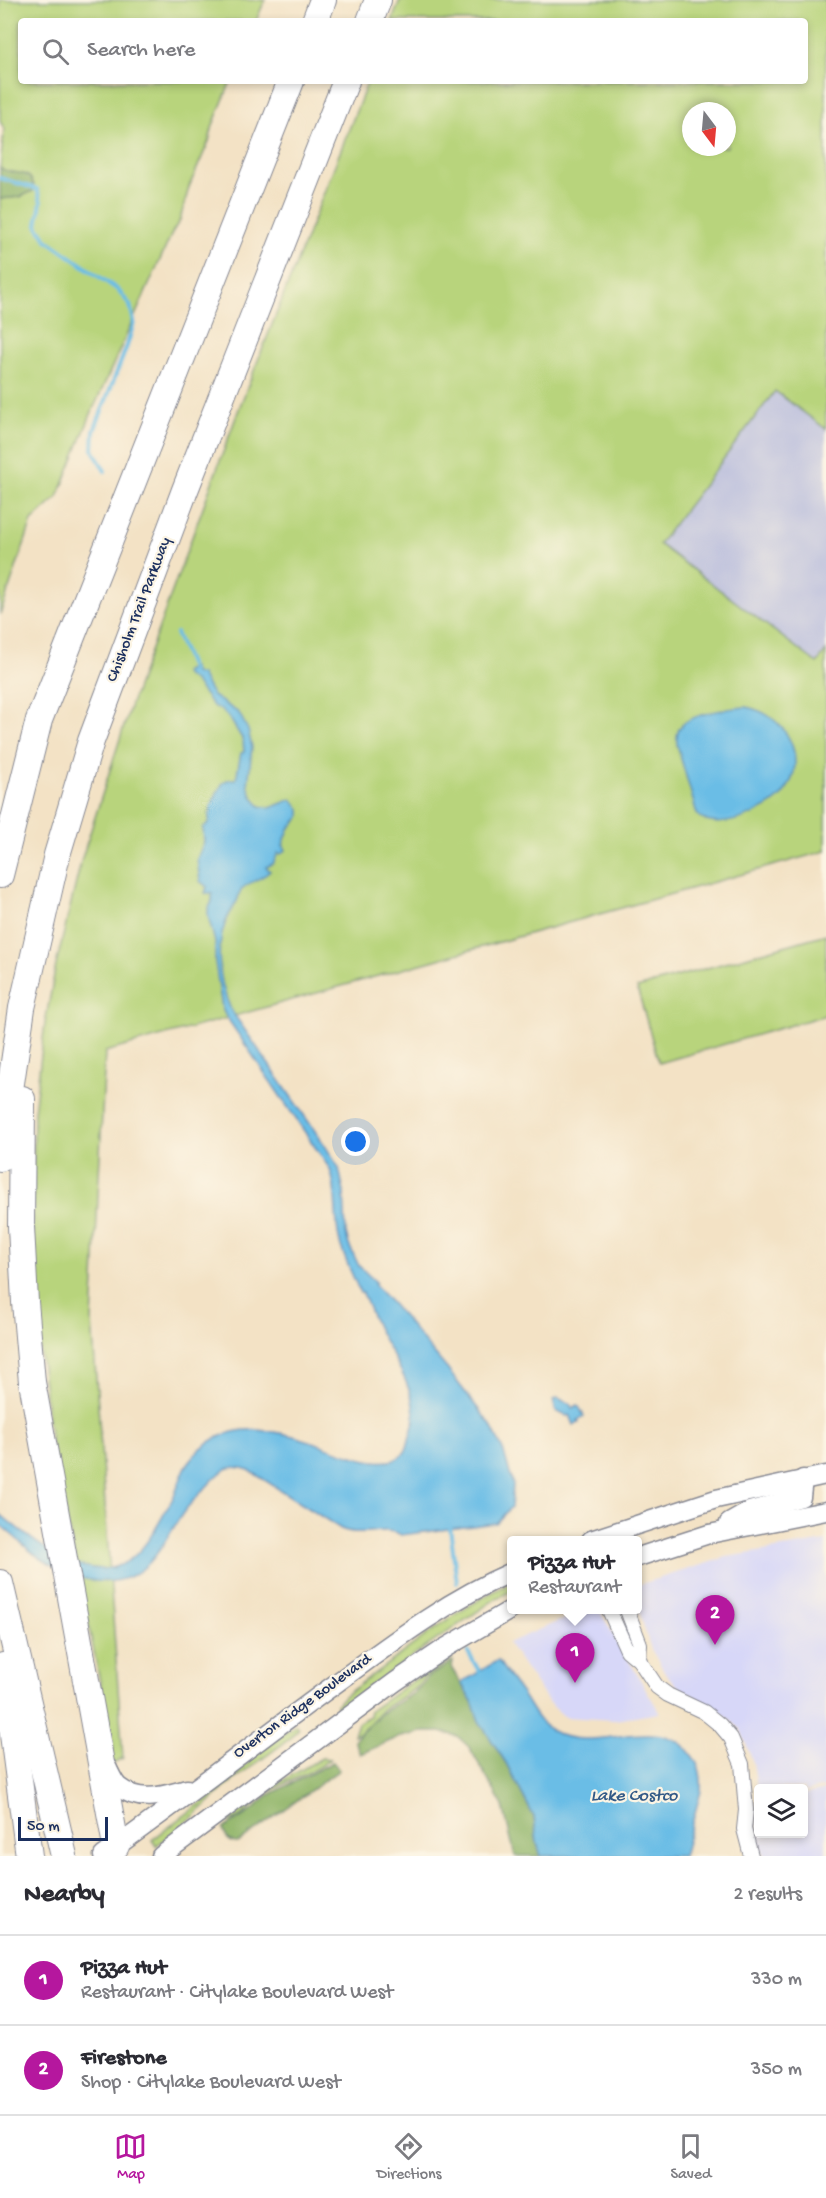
<!DOCTYPE html>
<meta charset="utf-8">
<style>
:root{--surface:#fff;--page:#f2f2f3;--text:#2b2b33;--muted:#7c7c81;--line:#e1e1e2;--accent:#b5179e}
body{margin:0;font-family:"Gochi Hand",sans-serif;background:var(--page);color:var(--text)}
.controls{position:absolute;right:18px;bottom:18px;display:grid;overflow:hidden;border-radius:6px;box-shadow:0 3px 9px #0003}
.controls button{width:54px;height:54px;display:grid;place-items:center;padding:0;border:0;border-bottom:2px solid var(--line);background:var(--surface);color:var(--text);font:30px sans-serif}
.compass{position:absolute;left:682px;top:102px;width:54px;height:54px;border-radius:50%;background:var(--surface);box-shadow:0 3px 9px #0003;rotate:164deg}
.scale{position:absolute;left:18px;bottom:15px;width:90px;box-sizing:border-box;padding-left:6px;border:3px solid #1b2f5e;border-top:0;font-size:16px;line-height:21px;white-space:nowrap;color:#1b2f5e;-webkit-text-stroke:4px #fcf5e5;paint-order:stroke}
.you{position:absolute;left:356px;top:1142px;width:21px;height:21px;margin:-15px;border:4px solid #fff;border-radius:50%;background:#1a73e8;box-shadow:0 0 0 9px #1a73e833}
.badge{display:grid;place-items:center;width:39px;height:39px;border-radius:50%;background:var(--accent);color:#fff;font-size:20px;font-weight:700}
.pin{position:absolute;translate:-50% -50px;filter:drop-shadow(0 2px 3px #0008)}
.pin::after{content:'';position:absolute;top:32px;width:21px;height:18px;background:inherit;clip-path:polygon(0 0,100% 0,50% 100%)}
.popup{position:absolute;left:507px;top:1536px;width:135px;height:78px;box-sizing:border-box;display:grid;place-content:center;border-radius:6px;background:var(--surface);filter:drop-shadow(0 2px 4px #0005);font-size:20px;white-space:nowrap;color:var(--muted)}
.popup b{font-size:22px;color:var(--text)}
.popup::after{content:'';position:absolute;left:50%;top:100%;margin-left:-12px;border:12px solid transparent;border-top-color:var(--surface)}
.list{margin:0;padding:0;list-style:none}
h2{display:flex;justify-content:space-between;align-items:center;height:78px;margin:0;padding:0 24px;font-size:26px}
h2 small{font-size:20px;font-weight:400;color:var(--muted)}
.list li{display:grid;grid-template-columns:39px 1fr auto;gap:18px;align-items:center;box-sizing:border-box;height:90px;padding:0 24px;border-top:2px solid var(--line)}
.list b{display:block;font-size:22px;white-space:nowrap}
.list p{margin:0;font-size:20px;white-space:nowrap;color:var(--muted)}
.list em{font-size:20px;font-style:normal;color:var(--muted)}
.icon{flex:none;width:33px;height:33px;fill:none;stroke:currentColor;stroke-width:2;stroke-linecap:round;stroke-linejoin:round}
.map{position:relative;flex:none;width:826px;height:1856px;overflow:hidden}
.search{position:absolute;background:var(--surface);box-shadow:0 3px 9px #0003;left:18px;right:18px;top:18px;height:66px;display:flex;align-items:center;gap:15px;box-sizing:border-box;padding:0 21px;border-radius:6px;color:var(--muted);font-size:22px}
.sheet{height:258px;background:var(--surface)}
nav{display:flex;justify-content:space-around;align-items:center;box-sizing:border-box;height:84px;border-top:2px solid var(--line);background:var(--surface);font-size:16px;color:var(--muted)}
nav a{display:grid;justify-items:center;gap:3px}
nav .on{color:var(--accent)}
.map>svg:first-child{display:block}
.built{fill:#d7d7f8}
.industrial{fill:#bfc2dd}
.green{fill:#b8d47b;stroke:#6a826c;stroke-width:1.5;fill-rule:evenodd}
.forest{fill:#92b66b;stroke:#567264;stroke-width:1.5}
.water{fill:#6abde6;stroke:#4276a2;stroke-width:1.5}
.lines{fill:none;stroke-linecap:round;stroke-linejoin:round}
.stream{stroke:#6abde6;stroke-width:4}
.minor-casing{stroke:#878892;stroke-width:16}
.tertiary-casing{stroke:#878892;stroke-width:21}
.motorway-casing{stroke:#878892;stroke-width:28}
.minor{stroke:#fff;stroke-width:14}
.tertiary{stroke:#fff;stroke-width:18}
.motorway{stroke:#fff;stroke-width:26}
.labels{text-anchor:middle;dominant-baseline:central;stroke-width:4.5;stroke-linejoin:round;paint-order:stroke}
.street-label{font-size:16px;fill:#1b2f5e;stroke:#fcf5e5}
.water-label{font-size:18px;font-style:italic;fill:#335a87;stroke:#fcf5e5}
</style>
<div class="map">
<svg width="826" height="1856" viewBox="0 0 826 1856">
<rect width="100%" height="100%" fill="#fcf5e5"/>
<filter id="ink" filterUnits="userSpaceOnUse"><feTurbulence type="fractalNoise" baseFrequency=".0167" numOctaves="2"/><feDisplacementMap in="SourceGraphic" scale="12" xChannelSelector="R" yChannelSelector="G"/><feConvolveMatrix kernelMatrix="1 2 1 2 8 2 1 2 1" color-interpolation-filters="sRGB"/></filter>
<filter id="wash" filterUnits="userSpaceOnUse"><feTurbulence type="fractalNoise" baseFrequency=".008" numOctaves="4" result="noise"/><feDisplacementMap in="SourceGraphic" scale="24" xChannelSelector="R" yChannelSelector="G"/><feGaussianBlur stdDeviation="1.35" result="paint"/><feColorMatrix in="noise" values="0 0 0 0 0 0 0 0 0 0 0 0 0 0 0 0 0 1.4 0 .05"/><feComposite in="paint" operator="in"/></filter>
<g filter="url(#wash)">
<rect width="100%" height="100%" fill="#f3e2c5"/>
<g class="built">
<path d="M826 1541V1787L804 1792V1788H758V1793L753 1762 740 1729 724 1715 677 1686 666 1674 651 1649 638 1608V1585L727 1557Z"/>
<path d="M585 1610H599L660 1713 615 1720 565 1717 549 1703 508 1643Z"/>
<path d="M826 1790V1856H764L755 1831 756 1803H758V1834H804V1794Z"/>
</g>
<path class="industrial" d="M775 390 826 429V651L817 663 658 544Z"/>
<g class="green">
<path d="M0 0H265L256 21H21V81H231L213 125 209 141 189 187 180 220 173 231 91 414 58 497 32 521 0 615V199L19 197 33 191 34 184 0 168 4 129 0 121Z"/>
<path d="M400 0H826V429L775 391 659 544 817 663 826 651V851L105 1052 92 1321 123 1758 111 1764 113 1745 50 1437 32 1281 34 1112 45 1023 56 965 82 858 132 701 240 406 368 81H805V21H392ZM691 111H727V147H691Z"/>
<path d="M826 934V1015L659 1063 637 988Z"/>
<path d="M512 1582V1591L497 1598 350 1700 340 1707 337 1706V1704L344 1696C399 1657 450 1612 512 1582Z"/>
<path d="M450 1657 451 1659 425 1677 413 1690 383 1709 360 1733 354 1735 358 1723 369 1716 370 1711 411 1682Z"/>
<path d="M296 1725 299 1728 288 1740 231 1782 194 1816 156 1846 152 1840 217 1791 261 1750Z"/>
<path d="M322 1758 330 1759C311 1775 287 1780 267 1793 253 1803 243 1820 225 1822L227 1818 269 1788Z"/>
</g>
<g class="forest">
<path d="M0 168C13 177 35 166 33 191L20 197 0 199Z"/>
<path d="M453 1661 452 1669 472 1701 479 1721 506 1763 534 1817 537 1843 541 1856H515L503 1806 469 1747 457 1736 440 1732H422L397 1738 360 1754 354 1740 381 1713 414 1693 428 1677Z"/>
<path d="M333 1762 339 1770 238 1843C230 1843 225 1837 223 1829L226 1827 253 1810 267 1796Z"/>
</g>
<g class="water">
<path d="M193 667 194 673 201 675 213 696 239 713 248 730 252 747 248 785 252 796 260 806 270 808 292 799 300 809V817L289 829 283 845 286 850 281 854 278 853 273 864 266 867 270 871C262 879 253 880 244 887 239 891 239 898 236 903 232 910 227 917 225 924 215 952 219 982 231 1010L324 1144 339 1168 344 1192 346 1233 349 1245 359 1266 376 1282 374 1284 394 1306 448 1370 490 1424 504 1452 513 1485 511 1507 496 1523 401 1535C384 1525 360 1538 341 1529L249 1470C231 1463 223 1469 210 1483 201 1493 191 1502 183 1513 172 1529 163 1548 150 1562 117 1597 68 1579 34 1554 23 1545 12 1534 0 1525V1514C30 1539 88 1588 128 1561 148 1547 161 1519 173 1498 178 1488 181 1475 187 1465 202 1441 229 1428 257 1430 275 1431 292 1435 310 1441 331 1448 387 1475 404 1453 408 1449 408 1442 410 1436 412 1429 415 1421 414 1414 413 1385 392 1356 379 1331 373 1319 368 1306 363 1293H360C353 1275 343 1257 339 1239 334 1216 338 1192 330 1169L225 1015 222 1008 215 962V942L208 916V910L212 901V893H205L207 887 200 881 197 859 204 842 203 828 209 823C208 816 211 804 215 797 217 791 220 791 222 784L227 780 236 779 241 753 244 752 243 740 232 722 223 711 213 706 195 682 184 674 185 671Z"/>
<path d="M746 707C786 714 811 760 783 794 769 811 713 836 697 814L677 745C677 738 676 732 681 726 690 714 730 708 746 707Z"/>
<path d="M558 1398 570 1404 572 1408 578 1405 584 1416 578 1420 579 1422 574 1425 570 1415 566 1416 556 1411 553 1400Z"/>
<path d="M498 1660C505 1672 514 1683 522 1694 532 1709 537 1723 554 1732 595 1755 659 1711 690 1753 700 1765 702 1776 701 1791L683 1856H541L537 1843 534 1817 506 1763 479 1721 472 1701 461 1683Z"/>
</g>
<g class="lines">
<g class="stream">
<path d="M0 178 37 189 41 202 37 225 47 240 118 290 130 305 134 322 127 346 94 431 93 450 105 471"/>
<path d="M176 633 192 671"/>
<path d="M450 1527 457 1583"/>
<path d="M468 1652 482 1676"/>
</g>
</g>
</g>
<g filter="url(#ink)">
<g class="lines">
<defs>
<g id="minor">
<path d="M609 1610 627 1650 639 1660 657 1687 668 1695 704 1712 720 1725 731 1738 742 1764 746 1810 744 1829 751 1856"/>
<path d="M627 1610 640 1644 639 1660"/>
</g>
<g id="tertiary">
<path d="M729 1523 750 1511 801 1497 803 1479"/>
<path d="M591 1540 716 1499 826 1475"/>
<path d="M638 1557 709 1534 826 1511"/>
<path d="M107 1767C110 1773 114 1783 119 1787 140 1804 164 1795 187 1789"/>
<path d="M103 1856C179 1802 252 1745 327 1690 386 1647 445 1601 512 1572"/>
<path d="M161 1856 395 1682 445 1648 512 1609"/>
</g>
<g id="motorway">
<path d="M315 21 323 0"/>
<path d="M370 21 378 0"/>
<path d="M0 875 39 720 291 81"/>
<path d="M22 1099 21 1227 25 1302 32 1382 116 1846"/>
<path d="M0 1158 22 1008 57 855 91 741 185 490 346 81"/>
<path d="M0 1583 64 1856"/>
<path d="M4 1666 29 1856"/>
</g>
</defs>
<use href="#minor" class="minor-casing"/>
<use href="#tertiary" class="tertiary-casing"/>
<use href="#motorway" class="motorway-casing"/>
<use href="#minor" class="minor"/>
<use href="#tertiary" class="tertiary"/>
<use href="#motorway" class="motorway"/>
</g>
</g>
<g class="labels">
<g class="street-label">
<text transform="translate(140 610) rotate(-69)">Chisholm Trail Parkway</text>
<text transform="translate(303 1707) rotate(-36)">Overton Ridge Boulevard</text>
</g>
<g class="water-label">
<text x="634" y="1796">Lake Costco</text>
</g>
</g>
</svg>
<div class="controls">
<button><svg class="icon" aria-label="layers" viewBox="0 0 24 24"><path d="M12 4l9 5-9 5-9-5zM3 14l9 5 9-5"/></svg></button>
</div>
<svg class="compass" viewBox="-18 -18 36 36"><path d="M0-13l5 13h-10z" fill="#e53935"/><path d="M0 13l5-13h-10z" fill="#7c7c81"/></svg>
<div class="scale">50 m</div>
<div class="you"></div>
<div class="pin badge" style="left:575px;top:1683px">1</div>
<div class="popup"><b>Pizza Hut</b>Restaurant</div>
<div class="pin badge" style="left:715px;top:1645px">2</div>
<div class="search"><svg class="icon" aria-label="search" viewBox="0 0 24 24"><circle cx="10" cy="10" r="6"/><path d="M15 15l6 6"/></svg>Search here</div>
</div>
<section class="sheet">
<h2>Nearby<small>2 results</small></h2>
<ul class="list">
<li><span class="badge">1</span><div><b>Pizza Hut</b><p>Restaurant · Citylake Boulevard West</p></div><em>330 m</em></li>
<li><span class="badge">2</span><div><b>Firestone</b><p>Shop · Citylake Boulevard West</p></div><em>350 m</em></li>
</ul>
</section>
<nav>
<a class="on"><svg class="icon" aria-label="map" viewBox="0 0 24 24"><path d="M3 6l6-2 6 2 6-2v14l-6 2-6-2-6 2zM9 4v14M15 6v14"/></svg>Map</a>
<a><svg class="icon" aria-label="directions" viewBox="0 0 24 24"><path d="M12 3l9 9-9 9-9-9zM9 14v-3h6M13 9l2 2-2 2"/></svg>Directions</a>
<a><svg class="icon" aria-label="saved" viewBox="0 0 24 24"><path d="M7 4h10v16l-5-4-5 4z"/></svg>Saved</a>
</nav>
